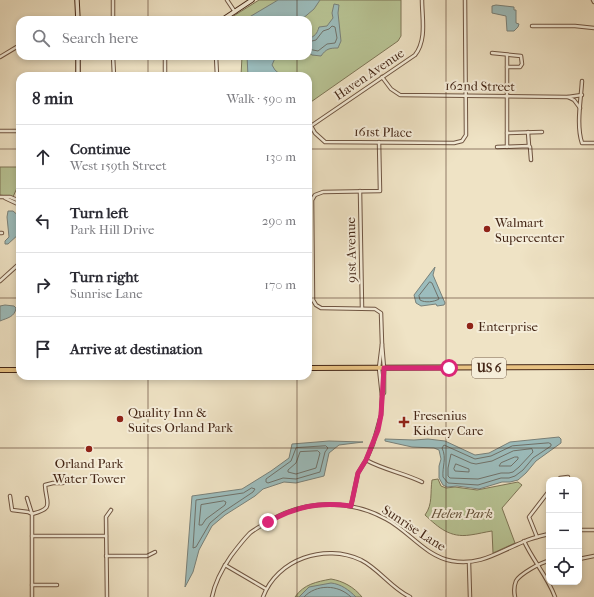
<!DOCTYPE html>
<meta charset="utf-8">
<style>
:root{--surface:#fff;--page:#f7f7f7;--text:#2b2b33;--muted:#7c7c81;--line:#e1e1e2}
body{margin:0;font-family:"IM FELL French Canon",serif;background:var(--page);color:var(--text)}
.controls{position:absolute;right:12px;bottom:12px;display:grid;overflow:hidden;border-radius:8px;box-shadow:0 2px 6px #0003}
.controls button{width:36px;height:36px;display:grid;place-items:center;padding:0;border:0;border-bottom:1px solid var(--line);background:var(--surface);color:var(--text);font:20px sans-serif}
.stop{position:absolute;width:12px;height:12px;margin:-9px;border:3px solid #db2777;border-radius:50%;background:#fff}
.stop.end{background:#db2777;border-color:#fff;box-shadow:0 1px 4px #0008}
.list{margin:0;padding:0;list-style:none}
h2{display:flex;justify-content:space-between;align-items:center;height:52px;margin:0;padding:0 16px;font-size:17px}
h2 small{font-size:13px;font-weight:400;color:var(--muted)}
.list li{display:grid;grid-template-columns:26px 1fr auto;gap:12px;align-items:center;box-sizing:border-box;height:64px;padding:0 16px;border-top:1px solid var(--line)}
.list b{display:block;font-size:15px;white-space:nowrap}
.list p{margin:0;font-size:13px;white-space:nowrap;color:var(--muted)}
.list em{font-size:13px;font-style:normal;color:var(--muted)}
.icon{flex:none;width:22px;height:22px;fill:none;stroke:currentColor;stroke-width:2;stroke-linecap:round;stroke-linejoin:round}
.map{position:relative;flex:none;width:594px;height:597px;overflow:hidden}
.search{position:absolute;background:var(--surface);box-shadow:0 2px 6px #0003;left:16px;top:16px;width:296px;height:44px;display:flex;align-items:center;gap:10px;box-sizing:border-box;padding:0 14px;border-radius:12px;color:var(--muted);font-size:15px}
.panel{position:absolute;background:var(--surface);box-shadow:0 2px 6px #0003;left:16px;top:72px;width:296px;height:308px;border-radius:12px}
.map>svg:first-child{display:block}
.green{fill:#b8c495;stroke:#7e7556}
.water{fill:#9cbdbd;stroke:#79817a}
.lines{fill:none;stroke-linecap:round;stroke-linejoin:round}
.shore{stroke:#70726a;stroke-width:1}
.street-casing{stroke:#6f5542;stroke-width:4.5}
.secondary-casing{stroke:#442616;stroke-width:5.5}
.primary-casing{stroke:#442616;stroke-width:6}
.street{stroke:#f5edd9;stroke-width:2.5}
.secondary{stroke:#f5edd9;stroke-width:3.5}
.primary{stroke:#e8c282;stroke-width:4}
.route{stroke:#db2777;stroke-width:5}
.grid{fill:none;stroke:#442616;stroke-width:1;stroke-opacity:0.55}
.poi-dot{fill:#8f2418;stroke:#f5edd9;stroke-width:1.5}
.labels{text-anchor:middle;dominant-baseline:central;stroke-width:4;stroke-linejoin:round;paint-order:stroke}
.shield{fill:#f5edd9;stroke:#796250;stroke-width:1}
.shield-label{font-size:12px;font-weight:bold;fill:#442616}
.street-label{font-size:13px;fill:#442616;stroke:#f5edd9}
.poi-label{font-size:13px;fill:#442616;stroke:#f5edd9;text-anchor:start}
.park-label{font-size:13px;font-style:italic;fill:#614e36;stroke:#f5edd9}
</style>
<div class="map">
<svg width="594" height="597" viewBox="0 0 594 597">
<rect width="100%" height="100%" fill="#efe3c5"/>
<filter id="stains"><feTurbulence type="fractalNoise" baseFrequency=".005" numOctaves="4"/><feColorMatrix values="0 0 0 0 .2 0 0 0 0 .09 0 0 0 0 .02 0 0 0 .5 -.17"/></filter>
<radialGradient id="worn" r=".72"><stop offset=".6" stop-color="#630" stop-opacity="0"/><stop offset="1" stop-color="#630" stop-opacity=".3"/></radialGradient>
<g class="green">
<path d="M259 0H401V36L398 41 308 104V76H241L242 56H308V20H234L232 17Z"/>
<path d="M0 167H20V181L13 197 0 195Z"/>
<path d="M438 479 441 486 446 488 455 487 477 490 518 482 522 485 502 508 515 543 493 553 492 531C485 532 478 534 470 535 450 538 439 528 425 515 433 504 430 493 432 480Z"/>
<path d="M331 579C343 581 354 587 362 597H295C304 584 316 582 331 579Z"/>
</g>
<g class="water">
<path d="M278 0H320L314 9 301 20H246V19Z"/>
<path d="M334 4 339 5 338 13 341 41 338 48C329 48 326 49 321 56L312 55 308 52V39C315 36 317 34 319 27L327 26 333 18 332 13Z"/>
<path d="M496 5 514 7V10H516V23L519 24 518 27 514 31H507L506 16 492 13V6Z"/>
<path d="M247 56H276L272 65 275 70 282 76H248Z"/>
<path d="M8 211H13L20 217V233L8 244H5V241L9 237 7 217Z"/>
<path d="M435 267 433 275 445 303 444 305 437 306 436 304 421 306 416 303 414 295Z"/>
<path d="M5 305 14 306 16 308C15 317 7 318 0 321V306Z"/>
<path d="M559 437 561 439V443L536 461 526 473 518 480 510 482H502L479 489 457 486 447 487 443 485 439 478V466L441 459 439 450 434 448 412 447 385 441V439L414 440 428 439 445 441 475 455 489 453 510 442Z"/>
<path d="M329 441 363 442 339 445 329 453 324 476 296 483 284 482 263 489 255 496 225 515 212 526 199 550 193 572 185 587 192 496 242 489 271 471 289 458 292 444Z"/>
<path d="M331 583C341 584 349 590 356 597H299L309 587Z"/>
</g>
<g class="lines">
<g class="shore">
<path d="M308 42 316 40 323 31 329 29 332 26 335 27 337 38 335 43 327 44 318 51 308 49"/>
<path d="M430 282 432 283 439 299C434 302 425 303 420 300L419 296Z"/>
<path d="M549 443 551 444V446L533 458 523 470 515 476 509 478H501L478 485 448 483 443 477C442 467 447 458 442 448L444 445 475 459 491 456 512 446Z"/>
<path d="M326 446 328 448 325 452 320 472 296 479 283 478 268 483 266 482V479L291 461 296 448Z"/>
<path d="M532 449 533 452 519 467 513 472 509 473H501L478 479 450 478 448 476V468L451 454 471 463 476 464 492 461 513 451Z"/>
<path d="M318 451 320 453 316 468 296 474 288 472V470L296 463 300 452Z"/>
<path d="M515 457H518V459L511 466H499L501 463Z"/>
<path d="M456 464 469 469V472L455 471 454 469Z"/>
<path d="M252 488 255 489 253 492 223 512 210 523 196 547 193 548 196 500 243 493Z"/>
<path d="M224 501 226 502 225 505 206 519 202 525H199L201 505Z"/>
<path d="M304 597C316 584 338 584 351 597"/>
</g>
<defs>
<g id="street">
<path d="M113 0V20"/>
<path d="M227 0 235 12"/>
<path d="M593 0 594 2"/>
<path d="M532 26H575L594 28"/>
<path d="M492 53 521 56 522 64 520 67H507"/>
<path d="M507 55V147"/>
<path d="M113 56 114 76"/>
<path d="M165 56V76"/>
<path d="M216 56 217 76"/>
<path d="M0 57 20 45"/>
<path d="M382 77 391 89 400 95 568 97 574 100 580 108"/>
<path d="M582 81C581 100 576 125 582 143H594"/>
<path d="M568 97 582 95"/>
<path d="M311 126 315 133 325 142 454 143 462 141 466 135 465 0"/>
<path d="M308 128 415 55C427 40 422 18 422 0"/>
<path d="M0 131H20"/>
<path d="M528 132 529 146"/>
<path d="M507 133 542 132"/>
<path d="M497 147 529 146 530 147 531 160"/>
<path d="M360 191 362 308"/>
<path d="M0 197H10L20 201"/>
<path d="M5 198 20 205"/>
<path d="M0 233H2"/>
<path d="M0 281 20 263"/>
<path d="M382 395 384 393V368L382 344"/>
<path d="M366 460C384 470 404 473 422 482"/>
<path d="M558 480 560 478 568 477"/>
<path d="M10 496 12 510 28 512 32 514V597"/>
<path d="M27 498 32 514C55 508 46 504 45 485L53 483H63"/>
<path d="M351 506 358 473 366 460 373 444 381 415 382 396 379 368 382 344 381 313 375 309 321 308 316 305 313 300 312 200 315 195 323 192 380 191 379 142"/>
<path d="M579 530H594"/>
<path d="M32 536H106"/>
<path d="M537 537 529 517 549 491"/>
<path d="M524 541C533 561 548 577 555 597"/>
<path d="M106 556H147L155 552"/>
<path d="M579 559 594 556"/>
<path d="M469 563 470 597"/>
<path d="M225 565 266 589"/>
<path d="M32 585H57"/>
<path d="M107 597 106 517 111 510"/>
<path d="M212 597C215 582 222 569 231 556 237 548 243 540 250 533 255 529 261 526 266 523 302 500 348 498 386 519 409 531 425 556 452 561 480 566 498 552 523 542 531 538 540 536 549 534"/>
<path d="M263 597C277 559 325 543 361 560 379 569 391 588 410 597"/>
<path d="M515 597C514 592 514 586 516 581 520 574 541 562 549 561"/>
</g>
<g id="secondary">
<path d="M77 0 78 20"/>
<path d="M222 20 252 0"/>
<path d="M78 56V76"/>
</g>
<g id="primary">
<path d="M308 368 594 367"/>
<path d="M0 370H20"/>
</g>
</defs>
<use href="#street" class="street-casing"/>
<use href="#secondary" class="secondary-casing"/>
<use href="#primary" class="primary-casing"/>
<use href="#street" class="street"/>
<use href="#secondary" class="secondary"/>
<use href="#primary" class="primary"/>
</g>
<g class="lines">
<path class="route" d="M268 522C297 506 318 502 351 506L358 473 366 460 378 430 381 415 384 368H449"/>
</g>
<path class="grid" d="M148 0V20M297 0V20M446 0V597M148 56V76M297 56V76M0 149H20M308 149H594M0 298H20M308 298H594M148 376V597M297 376V597M0 448H594"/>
<g class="poi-dot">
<circle cx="487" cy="229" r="4"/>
<circle cx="470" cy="326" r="4"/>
<circle cx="120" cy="419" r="4"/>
<path d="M402 416h4v4h4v4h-4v4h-4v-4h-4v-4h4z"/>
<circle cx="89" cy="449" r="4"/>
</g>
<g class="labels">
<rect class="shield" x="472" y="358" width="34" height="20" rx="3"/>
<g class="shield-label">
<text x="489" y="368">US 6</text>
</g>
<g class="street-label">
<text transform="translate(369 74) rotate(-34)">Haven Avenue</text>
<text transform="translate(480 86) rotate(1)">162nd Street</text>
<text transform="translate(383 132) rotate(1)">161st Place</text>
<text transform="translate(351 250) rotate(-91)">91st Avenue</text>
<text transform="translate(414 528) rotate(33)">Sunrise Lane</text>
</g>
<g class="poi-label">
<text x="495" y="222">Walmart<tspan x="495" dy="15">Supercenter</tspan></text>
<text x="478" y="326">Enterprise</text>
<text x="128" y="412">Quality Inn &amp;<tspan x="128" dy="15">Suites Orland Park</tspan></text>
<text x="413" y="415">Fresenius<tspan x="413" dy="15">Kidney Care</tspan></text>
<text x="89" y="463" text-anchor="middle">Orland Park<tspan x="89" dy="15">Water Tower</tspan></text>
</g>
<g class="park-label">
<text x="462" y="513">Helen Park</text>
</g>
</g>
<rect width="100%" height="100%" filter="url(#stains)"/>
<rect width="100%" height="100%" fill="url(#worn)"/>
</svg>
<div class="controls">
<button>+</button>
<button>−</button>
<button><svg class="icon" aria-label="locate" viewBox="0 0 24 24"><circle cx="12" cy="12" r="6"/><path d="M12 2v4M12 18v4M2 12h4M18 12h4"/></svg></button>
</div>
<div class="stop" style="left:449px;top:368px"></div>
<div class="stop end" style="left:268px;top:522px"></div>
<div class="search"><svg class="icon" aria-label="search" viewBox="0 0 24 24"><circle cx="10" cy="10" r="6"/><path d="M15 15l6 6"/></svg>Search here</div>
<section class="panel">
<h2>8 min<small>Walk · 590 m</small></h2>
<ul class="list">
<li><svg class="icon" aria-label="ahead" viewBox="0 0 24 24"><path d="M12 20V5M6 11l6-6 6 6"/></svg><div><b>Continue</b><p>West 159th Street</p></div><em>130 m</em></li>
<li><svg class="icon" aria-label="left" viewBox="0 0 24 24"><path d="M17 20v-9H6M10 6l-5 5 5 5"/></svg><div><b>Turn left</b><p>Park Hill Drive</p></div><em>290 m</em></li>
<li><svg class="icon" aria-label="right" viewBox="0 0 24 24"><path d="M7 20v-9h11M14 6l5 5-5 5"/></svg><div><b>Turn right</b><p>Sunrise Lane</p></div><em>170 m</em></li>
<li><svg class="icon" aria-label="arrive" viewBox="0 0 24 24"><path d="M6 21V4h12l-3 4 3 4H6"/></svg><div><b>Arrive at destination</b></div></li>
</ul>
</section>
</div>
